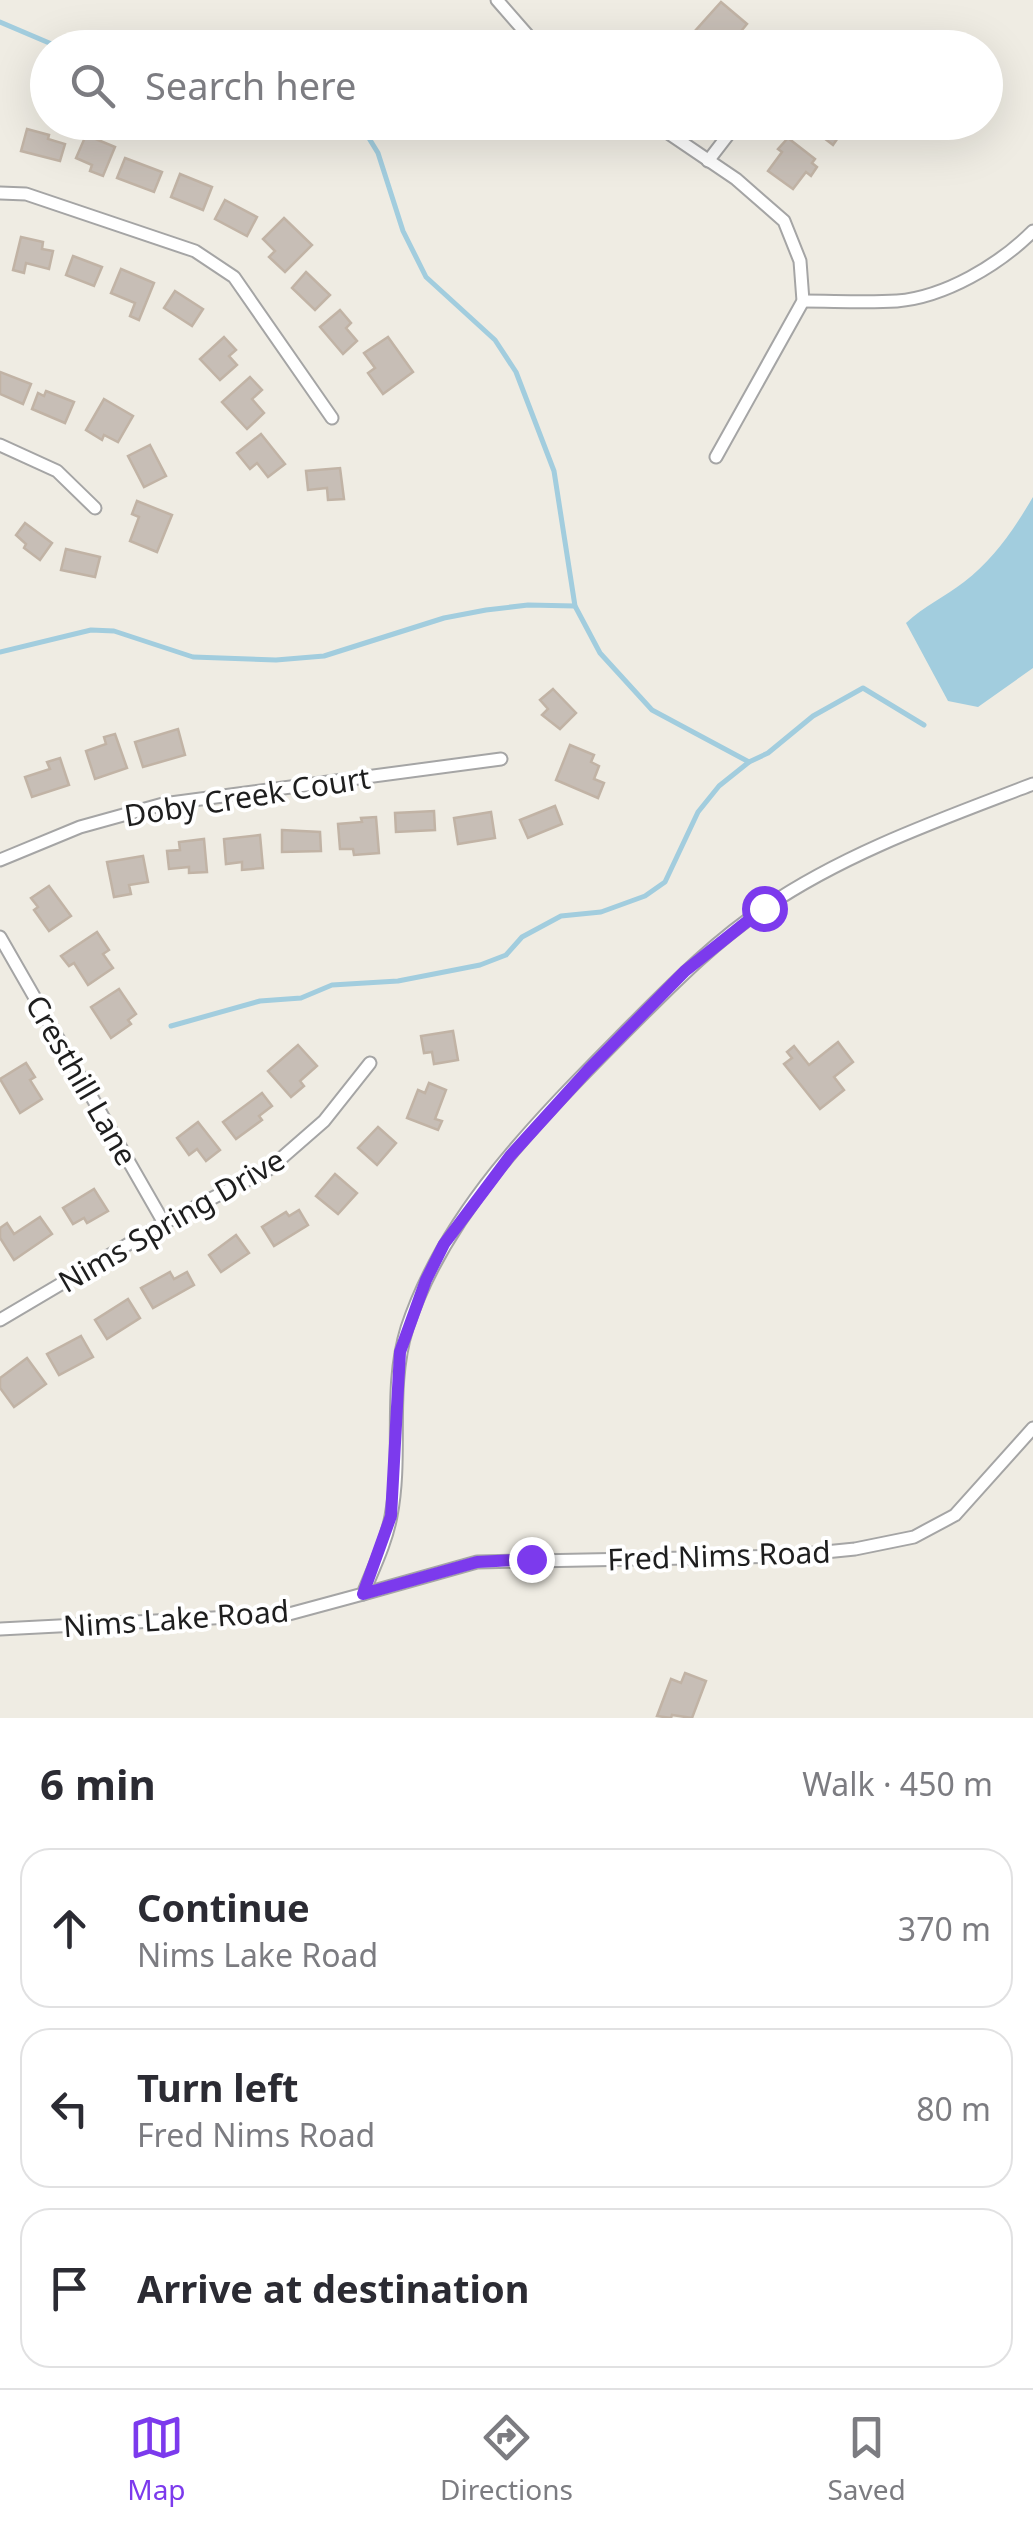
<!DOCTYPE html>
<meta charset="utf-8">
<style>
:root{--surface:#fff;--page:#f2f2f3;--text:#2b2b33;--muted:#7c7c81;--line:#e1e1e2;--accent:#7c3aed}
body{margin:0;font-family:"Noto Sans",sans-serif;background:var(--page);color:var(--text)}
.stop{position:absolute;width:30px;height:30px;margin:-22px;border:8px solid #7c3aed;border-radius:50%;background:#fff}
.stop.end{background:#7c3aed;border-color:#fff;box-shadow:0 2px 10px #0008}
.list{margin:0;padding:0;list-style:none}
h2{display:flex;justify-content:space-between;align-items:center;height:130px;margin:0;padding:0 40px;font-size:42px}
h2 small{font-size:32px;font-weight:400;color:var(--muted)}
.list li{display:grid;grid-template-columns:65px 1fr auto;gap:30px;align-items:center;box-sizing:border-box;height:160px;margin:0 20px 20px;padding:0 20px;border:2px solid var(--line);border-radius:30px}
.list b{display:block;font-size:38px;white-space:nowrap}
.list p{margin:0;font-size:32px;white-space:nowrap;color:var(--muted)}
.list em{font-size:32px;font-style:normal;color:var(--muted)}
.icon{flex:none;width:55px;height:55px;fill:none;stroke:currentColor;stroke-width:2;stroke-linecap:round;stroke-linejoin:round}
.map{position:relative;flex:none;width:1033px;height:1718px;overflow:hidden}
.search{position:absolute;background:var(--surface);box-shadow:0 10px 40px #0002;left:30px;right:30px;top:30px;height:110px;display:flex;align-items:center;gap:25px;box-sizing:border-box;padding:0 35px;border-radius:55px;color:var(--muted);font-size:38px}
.sheet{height:670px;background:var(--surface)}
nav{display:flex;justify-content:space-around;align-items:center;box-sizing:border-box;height:140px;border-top:2px solid var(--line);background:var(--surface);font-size:28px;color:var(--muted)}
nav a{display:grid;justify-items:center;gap:5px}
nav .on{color:var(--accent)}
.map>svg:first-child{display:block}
.water{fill:#a2cdde}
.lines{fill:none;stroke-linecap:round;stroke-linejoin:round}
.stream{stroke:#a2cdde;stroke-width:5}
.building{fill:#c7beb6;stroke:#c1b3a5;stroke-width:2.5}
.street-casing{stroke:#a5a5a5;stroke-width:15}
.street{stroke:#fff;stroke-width:11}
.route{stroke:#7c3aed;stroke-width:12}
.labels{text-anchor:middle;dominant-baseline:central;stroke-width:8;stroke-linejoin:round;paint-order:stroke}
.street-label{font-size:30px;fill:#1e1e1e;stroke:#fff}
</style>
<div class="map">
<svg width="1033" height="1718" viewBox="0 0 1033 1718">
<rect width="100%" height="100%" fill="#efece3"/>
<path class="water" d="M1033 497V668L978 707 948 701 906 623C924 606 945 597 964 582 994 559 1014 529 1033 497Z"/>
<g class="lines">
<g class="stream">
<path d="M0 22 61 48"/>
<path d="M342 122 367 135 378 153 403 231 426 277 495 340 516 372 554 471 575 606 600 653 652 710 749 762"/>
<path d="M0 652 91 630 114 631 193 657 276 660 324 656 444 618 486 610 528 605 575 606"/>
<path d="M171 1026 260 1001 301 998 332 985 398 981 480 965 506 955 522 937 561 916 601 912 645 896 665 882 698 812 719 786 749 762 768 753 813 716 863 688 924 725"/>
</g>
</g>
<g class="building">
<path d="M721 2 747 24 727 48H714L695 31Z"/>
<path d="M803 122H849L833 145Z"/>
<path d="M27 129 49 135 48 139 65 144 60 161 21 151Z"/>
<path d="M86 135 115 147 103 176 90 171 92 165 76 158Z"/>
<path d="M788 138 815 159 812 163 817 167 811 176 806 172 793 189 768 171 782 152 778 149Z"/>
<path d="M125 158 162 172 154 192 117 178Z"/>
<path d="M180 174 212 187 203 210 171 197Z"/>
<path d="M225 200 257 217 247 236 215 219Z"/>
<path d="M284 218 312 245 285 272 269 257 275 251 263 239Z"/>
<path d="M21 237 43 242 42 249 53 251 49 269 26 263 24 273 13 270Z"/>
<path d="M73 256 102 267 94 286 66 275Z"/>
<path d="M121 269 154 283 139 320 130 316 135 303 111 293Z"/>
<path d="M306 272 330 295 315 310 292 288Z"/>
<path d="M175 291 203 309 192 326 164 308Z"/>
<path d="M340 310 351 323 346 328 357 341 343 354 320 327Z"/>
<path d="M224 337 236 350 229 356 237 365 220 380 200 359Z"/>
<path d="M388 337 413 372 383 394 368 373 375 368 364 353Z"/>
<path d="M0 372 31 384 23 404 0 394Z"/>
<path d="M250 377 262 390 252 399 264 413 247 429 222 402Z"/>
<path d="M46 391 74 402 65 423 32 409 38 393 44 396Z"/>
<path d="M104 399 133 416 118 442 104 435 102 440 86 430Z"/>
<path d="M261 434 285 464 268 477 257 463 250 469 237 453Z"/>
<path d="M150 445 166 476 144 487 128 456Z"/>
<path d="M340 468 344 499 328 500 327 488 308 490 306 471Z"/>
<path d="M137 501 172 515 157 552 130 541 139 517 132 514Z"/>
<path d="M25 523 52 543 40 560 24 548 26 544 16 535Z"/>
<path d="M66 549 100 557 95 577 61 570Z"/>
<path d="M553 689 576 713 560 729 542 715 548 709 540 700Z"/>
<path d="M178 729 185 755 143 767 135 742Z"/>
<path d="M115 734 127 768 95 779 86 751 106 744 104 737Z"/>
<path d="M570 745 594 755 591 762 599 766 594 779 604 783 598 798 556 780Z"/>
<path d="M60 758 69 785 32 797 25 777 50 769 47 762Z"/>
<path d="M555 806 562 824 528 838 520 820Z"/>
<path d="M434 811 435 830 396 832 395 813Z"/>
<path d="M491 812 495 838 458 844 454 818Z"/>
<path d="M376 817 379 853 354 855 353 849H340L338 824 362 822 361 818Z"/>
<path d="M282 830 320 832 321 851 282 852Z"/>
<path d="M260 835 263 868 242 870V862L226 864 224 839Z"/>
<path d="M204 839 207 872 189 873V867L169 869 167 851 180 850 179 842Z"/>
<path d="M143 856 148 882 129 885 131 894 114 897 107 862Z"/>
<path d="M49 886 71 916 49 931 34 910 38 907 31 898Z"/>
<path d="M97 932 109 950 103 954 113 968 88 985 74 963 69 966 61 956Z"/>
<path d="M119 989 136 1014 128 1020 131 1024 111 1038 91 1007Z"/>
<path d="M453 1031 458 1060 434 1064 432 1052 424 1053 421 1036Z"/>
<path d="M838 1042 853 1062 834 1077 844 1090 820 1109 784 1064 792 1058 787 1052 794 1046 809 1065Z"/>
<path d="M298 1045 317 1066 300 1081 304 1086 291 1097 268 1071Z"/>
<path d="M26 1063 35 1077 30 1080 42 1099 20 1113 0 1079Z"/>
<path d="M429 1083 446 1090 435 1119 442 1121 438 1130 407 1118 418 1090 425 1093Z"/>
<path d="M262 1093 272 1106 259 1116 262 1120 236 1139 223 1122Z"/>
<path d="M198 1122 220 1150 206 1161 197 1149 189 1155 177 1138Z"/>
<path d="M378 1127 396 1143 377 1165 358 1148Z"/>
<path d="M335 1174 357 1193 338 1214 316 1196Z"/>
<path d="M94 1189 108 1211 87 1223 84 1218 73 1224 63 1208Z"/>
<path d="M299 1210 308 1225 274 1246 262 1227 286 1212 289 1216Z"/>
<path d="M40 1217 52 1234 14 1260 0 1238V1228L7 1223 14 1234Z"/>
<path d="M236 1235 249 1253 221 1272 209 1255Z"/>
<path d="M170 1272 174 1279 187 1272 194 1285 153 1308 141 1288Z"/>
<path d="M128 1299 140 1318 107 1339 95 1320Z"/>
<path d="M81 1336 93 1357 59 1375 47 1354Z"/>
<path d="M27 1358 46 1384 14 1407 0 1388V1378Z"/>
<path d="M685 1673 706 1681 692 1718 672 1715 671 1718 657 1716 671 1679 681 1683Z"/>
</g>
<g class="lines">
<defs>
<g id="street">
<path d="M497 0 539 48"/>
<path d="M797 48 798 46"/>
<path d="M652 122 736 179 784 221 800 261 803 301 716 457"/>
<path d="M708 161 738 122"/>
<path d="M0 193 26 194 195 251 234 277 332 418"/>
<path d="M803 301C834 301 866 303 897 301 945 297 999 265 1033 231"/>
<path d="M0 445 57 471 95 508"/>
<path d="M0 860 80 827 163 804 501 759"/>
<path d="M0 937 164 1223"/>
<path d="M0 1320 164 1223 269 1169 324 1121 370 1063"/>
<path d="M363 1594 477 1562 785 1556 855 1549 914 1537 955 1515 1033 1428"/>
<path d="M0 1629 289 1614 363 1594C373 1569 386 1543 391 1516 403 1454 388 1389 407 1328 445 1212 540 1118 625 1032 669 988 713 942 766 907 847 852 942 819 1033 784"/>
</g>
</defs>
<use href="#street" class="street-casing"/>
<use href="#street" class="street"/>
</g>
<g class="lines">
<path class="route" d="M531 1559 477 1562 363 1594 391 1516 400 1352 426 1280 444 1244 510 1156 588 1070 685 971 764 908"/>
</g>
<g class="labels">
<g class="street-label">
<text transform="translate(247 796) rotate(-9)">Doby Creek Court</text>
<text transform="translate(82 1080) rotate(60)">Cresthill Lane</text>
<text transform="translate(171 1220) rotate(-30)">Nims Spring Drive</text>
<text transform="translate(719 1555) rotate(-2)">Fred Nims Road</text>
<text transform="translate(176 1618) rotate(-4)">Nims Lake Road</text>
</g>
</g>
</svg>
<div class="stop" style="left:764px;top:908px"></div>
<div class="stop end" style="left:531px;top:1559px"></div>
<div class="search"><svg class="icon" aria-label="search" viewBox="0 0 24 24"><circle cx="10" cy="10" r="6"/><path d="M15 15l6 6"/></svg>Search here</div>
</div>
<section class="sheet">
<h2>6 min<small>Walk · 450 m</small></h2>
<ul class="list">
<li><svg class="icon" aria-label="ahead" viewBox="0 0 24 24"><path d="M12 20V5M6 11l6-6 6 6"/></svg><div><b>Continue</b><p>Nims Lake Road</p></div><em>370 m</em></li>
<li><svg class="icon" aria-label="left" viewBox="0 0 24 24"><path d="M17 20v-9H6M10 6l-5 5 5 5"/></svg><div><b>Turn left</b><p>Fred Nims Road</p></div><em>80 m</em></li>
<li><svg class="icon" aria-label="arrive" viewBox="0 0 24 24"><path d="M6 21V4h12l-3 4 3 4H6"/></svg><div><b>Arrive at destination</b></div></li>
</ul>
</section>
<nav>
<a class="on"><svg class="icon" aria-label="map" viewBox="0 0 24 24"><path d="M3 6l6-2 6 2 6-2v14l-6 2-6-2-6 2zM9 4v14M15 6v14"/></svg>Map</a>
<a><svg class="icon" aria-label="directions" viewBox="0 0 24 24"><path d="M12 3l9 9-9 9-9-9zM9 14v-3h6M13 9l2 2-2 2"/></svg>Directions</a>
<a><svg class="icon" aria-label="saved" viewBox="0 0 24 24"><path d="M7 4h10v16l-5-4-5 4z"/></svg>Saved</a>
</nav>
